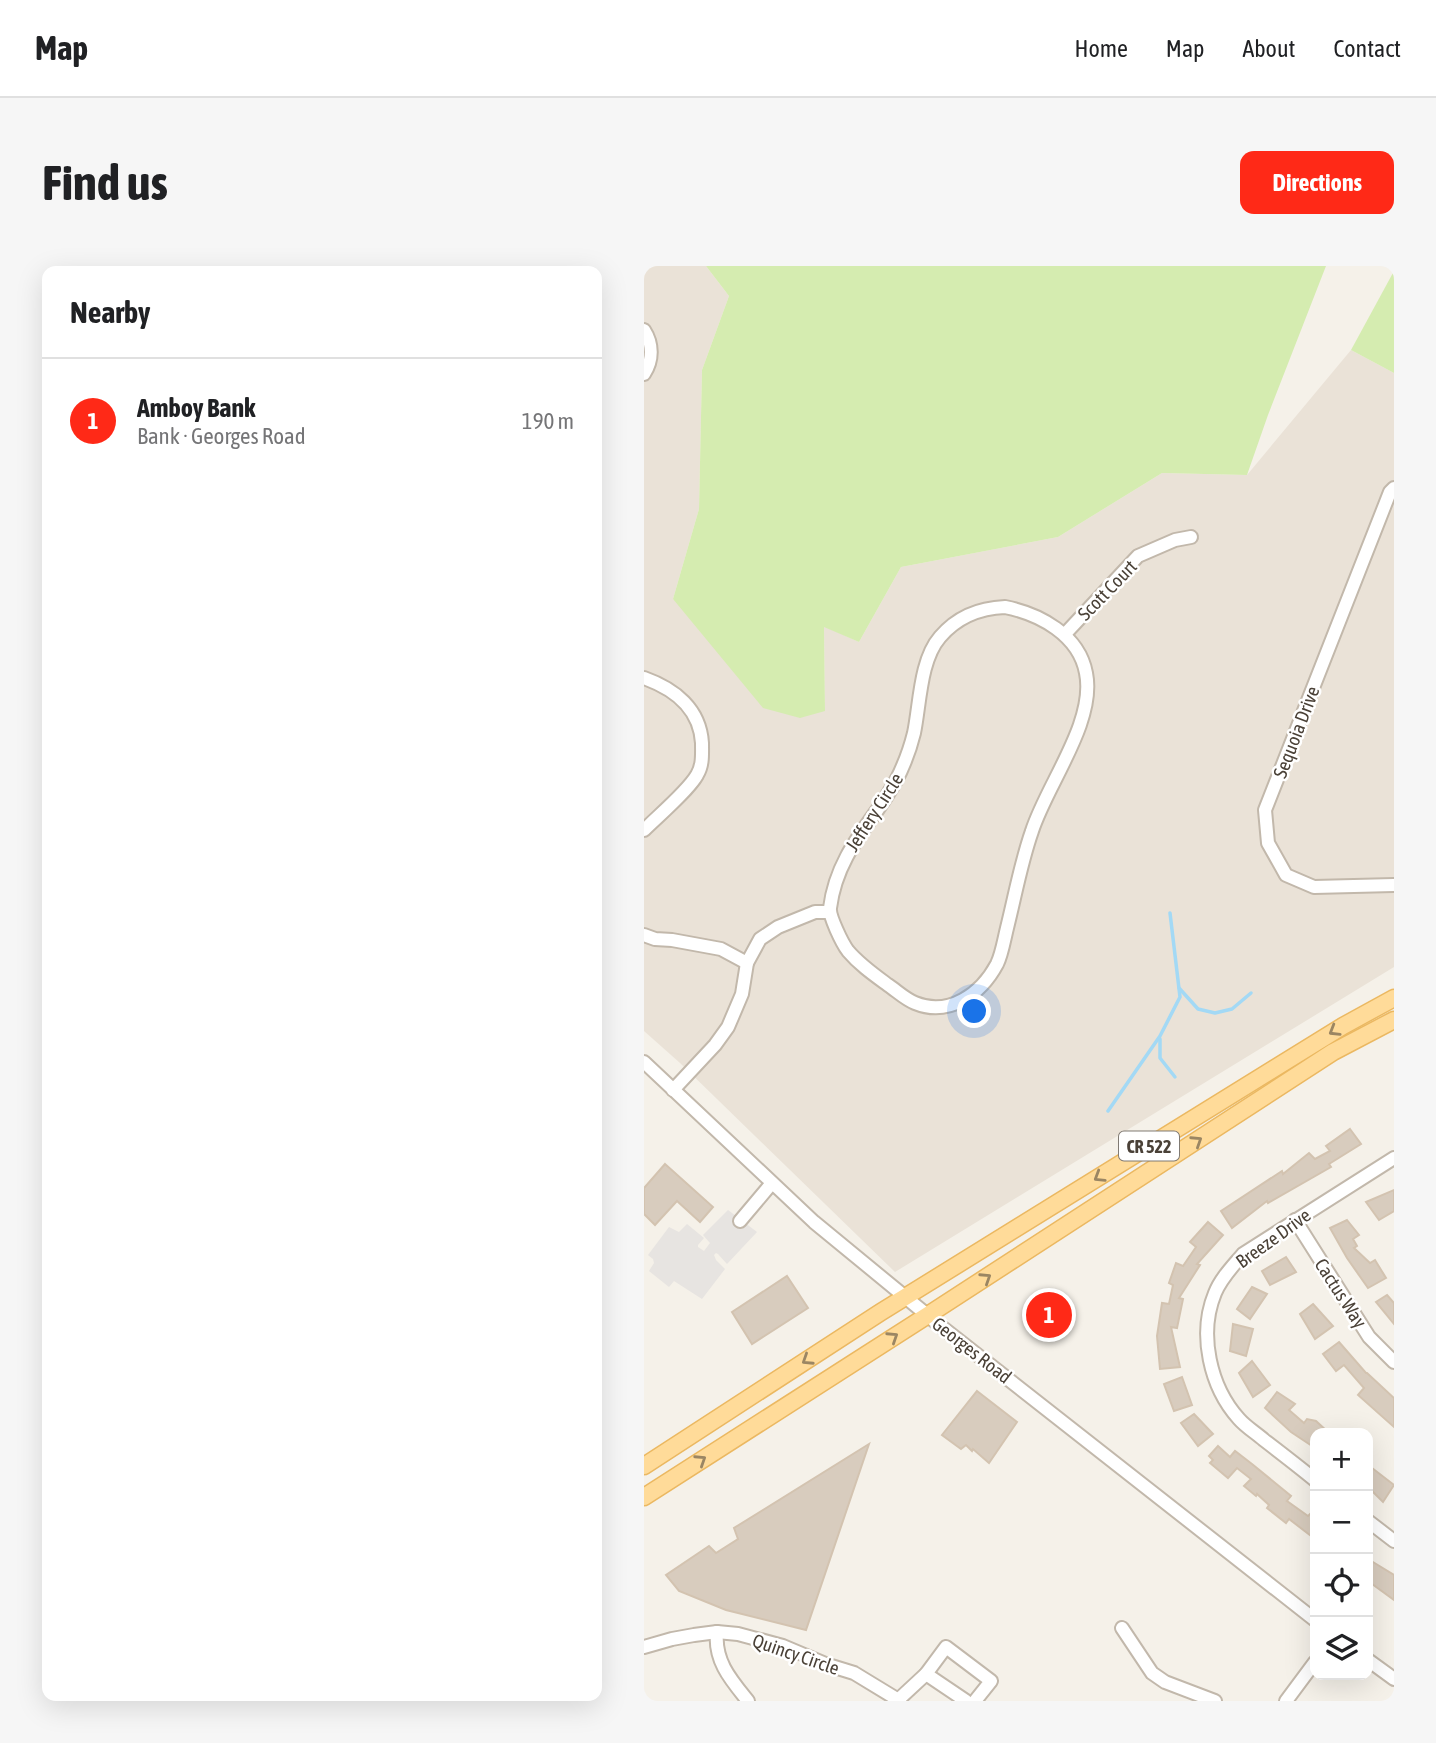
<!DOCTYPE html>
<meta charset="utf-8">
<style>
:root{--surface:#fff;--page:#f6f6f6;--text:#202124;--muted:#757577;--line:#e0e0e0;--accent:#ff2917}
body{margin:0;font-family:"Asap Condensed",sans-serif;background:var(--page);color:var(--text)}
.controls{position:absolute;right:21px;bottom:21px;display:grid;overflow:hidden;border-radius:14px;box-shadow:0 7px 28px #0002}
.controls button{width:63px;height:63px;display:grid;place-items:center;padding:0;border:0;border-bottom:2px solid var(--line);background:var(--surface);color:var(--text);font:35px sans-serif}
.you{position:absolute;left:331px;top:746px;width:24px;height:24px;margin:-18px;border:5px solid #fff;border-radius:50%;background:#1a73e8;box-shadow:0 0 0 10px #1a73e833}
.badge{display:grid;place-items:center;width:46px;height:46px;border-radius:50%;background:var(--accent);color:#fff;font-size:23px;font-weight:700}
.pin{position:absolute;translate:-50% -50%;border:4px solid #fff;box-shadow:0 2px 7px #0006}
.list{margin:0;padding:0;list-style:none}
h2{display:flex;justify-content:space-between;align-items:center;height:91px;margin:0;padding:0 28px;font-size:30px}
h2 small{font-size:23px;font-weight:400;color:var(--muted)}
.list li{display:grid;grid-template-columns:46px 1fr auto;gap:21px;align-items:center;box-sizing:border-box;height:126px;padding:0 28px;border-top:2px solid var(--line)}
.list b{display:block;font-size:26px;white-space:nowrap}
.list p{margin:0;font-size:23px;white-space:nowrap;color:var(--muted)}
.list em{font-size:23px;font-style:normal;color:var(--muted)}
.icon{flex:none;width:38px;height:38px;fill:none;stroke:currentColor;stroke-width:2;stroke-linecap:round;stroke-linejoin:round}
.map{position:relative;flex:none;width:750px;height:1435px;overflow:hidden;border-radius:14px}
header{display:flex;align-items:center;gap:42px;box-sizing:border-box;height:98px;padding:0 35px;background:var(--surface);border-bottom:2px solid var(--line)}
header strong{font-size:33px}
nav{display:flex;gap:38px;margin-inline-start:auto;font-size:24px}
.intro{display:flex;align-items:center;justify-content:space-between;box-sizing:border-box;height:168px;padding:0 42px}
h1{margin:0;font-size:49px}
.button{padding:18px 32px;border-radius:14px;background:var(--accent);color:#fff;font-size:24px;font-weight:700}
main{display:flex;gap:42px;padding:0 42px}
aside{flex:1;background:var(--surface);border-radius:14px;box-shadow:0 7px 28px #0002}
.map>svg:first-child{display:block}
.residential{fill:#eae2d7}
.green{fill:#d5ecb0}
.parking{fill:#e7e4e1}
.lines{fill:none;stroke-linecap:round;stroke-linejoin:round}
.stream{stroke:#a3d9f5;stroke-width:3.5}
.building{fill:#d8ccbe;stroke:#d3c3b0;stroke-width:2}
.minor-casing{stroke:#c2b8ab;stroke-width:16}
.major-casing{stroke:#ebb861;stroke-width:19}
.minor{stroke:#fff;stroke-width:12}
.major{stroke:#ffdb99;stroke-width:16}
.oneway{stroke:#9b8663}
.labels{text-anchor:middle;dominant-baseline:central;stroke-width:5;stroke-linejoin:round;paint-order:stroke}
.shield{fill:#fff;stroke:#807a73;stroke-width:2}
.shield-label{font-size:18px;font-weight:bold;fill:#4a4137}
.street-label{font-size:19px;fill:#4a4137;stroke:#fff}
</style>
<header>
<strong>Map</strong>
<nav><a>Home</a><a>Map</a><a>About</a><a>Contact</a></nav>
</header>
<div class="intro"><h1>Find us</h1><a class="button">Directions</a></div>
<main>
<aside>
<h2>Nearby<small></small></h2>
<ul class="list">
<li><span class="badge">1</span><div><b>Amboy Bank</b><p>Bank · Georges Road</p></div><em>190 m</em></li>
</ul>
</aside>
<div class="map">
<svg width="750" height="1435" viewBox="0 0 750 1435">
<rect width="100%" height="100%" fill="#f5f1e9"/>
<path class="residential" d="M0 0H62L85 30 58 104 55 243 29 333 181 445 180 360 215 376 257 301 414 271 518 207 603 209 707 84 750 107V701L251 1006 36 797 0 765Z"/>
<g class="green">
<path d="M62 0H682L624 149 603 209 518 207 414 271 257 301 215 376 180 361 181 445 156 452 119 442 29 333 55 243 58 104 85 30Z"/>
<path d="M750 5V107L707 84Z"/>
</g>
<path class="parking" d="M84 944 113 966 83 998 74 988 72 987 70 989 72 994 81 1003 58 1033 30 1015 25 1021 5 1005 10 997 9 993 4 989 25 961 35 966 43 958 60 972 54 979V981L60 985 66 977 59 969Z"/>
<g class="lines">
<g class="stream">
<path d="M535 722 554 743 571 747 588 743 607 727"/>
<path d="M516 773V792L531 811"/>
<path d="M464 845 516 770 536 731 526 647"/>
</g>
</g>
<g class="building">
<path d="M706 863 717 878 685 898 687 901 624 937 623 935 588 962 577 945 638 905 639 908 665 887 671 893 686 885 682 880Z"/>
<path d="M21 898 69 941 56 956 33 935 11 959 0 948V922Z"/>
<path d="M750 924V945L735 954 722 936Z"/>
<path d="M703 954 715 969 709 973 713 980 710 982 726 997 731 994 742 1012 724 1022 703 992 686 962Z"/>
<path d="M564 956 579 969 553 998 556 999 535 1032 539 1033 533 1062 527 1061 536 1101 516 1103 513 1070 518 1037 525 1038 529 1019 525 1017 532 997 539 1000 552 981 546 976Z"/>
<path d="M642 991 652 1006 626 1019 618 1005Z"/>
<path d="M143 1010 164 1042 108 1078 88 1046Z"/>
<path d="M608 1021 623 1028 606 1053 593 1043Z"/>
<path d="M412 1028 424 1038 417 1048 421 1051 404 1073 384 1058 402 1036 404 1038Z"/>
<path d="M743 1029 750 1037V1058L732 1036Z"/>
<path d="M669 1038 689 1060 671 1073 656 1048Z"/>
<path d="M589 1058 609 1063 602 1090 586 1085Z"/>
<path d="M695 1076 722 1107H723L750 1132V1161L714 1129 720 1122 700 1099 692 1105 679 1088Z"/>
<path d="M608 1095 626 1119 609 1131 595 1107Z"/>
<path d="M538 1111 548 1139 530 1145 520 1118Z"/>
<path d="M333 1125 373 1156 345 1197 329 1183 328 1185 322 1179 317 1183 298 1169Z"/>
<path d="M633 1126 651 1138 645 1144 660 1157 663 1153 672 1155 685 1167H671V1182L647 1166 621 1142Z"/>
<path d="M550 1148 569 1168 554 1180 537 1157Z"/>
<path d="M225 1178 162 1364 82 1344 35 1325 22 1309 65 1280 72 1287 94 1273 90 1262Z"/>
<path d="M574 1180 586 1191 591 1185 608 1198 647 1230 643 1235 664 1250 666 1248 671 1252V1273L645 1253 642 1257 623 1242 625 1239 613 1228 612 1230 600 1220 607 1213 593 1202 584 1212 566 1197 569 1194 565 1190Z"/>
<path d="M728 1202 750 1219 739 1236 724 1221V1207Z"/>
<path d="M724 1293 750 1309V1334L724 1315Z"/>
</g>
<g class="lines">
<defs>
<g id="minor">
<path d="M0 64C9 78 9 94 0 108"/>
<path d="M750 222 746 226 621 544 624 577 642 609 670 621 750 619"/>
<path d="M361 341C396 348 435 369 442 407 452 456 403 518 388 565 377 596 371 630 363 662 360 674 358 688 353 698 337 728 305 751 271 737 261 733 253 725 244 719 229 708 216 699 204 685 198 677 185 650 186 642 191 602 211 575 234 543 243 530 252 517 258 502 263 491 267 479 270 467 276 438 276 394 296 371 313 351 336 342 361 341Z"/>
<path d="M421 368 494 290 531 274 547 271"/>
<path d="M0 412C31 423 56 443 58 477 58 489 59 499 53 509 44 525 14 550 0 564"/>
<path d="M0 669 11 673 28 674 77 683 103 697"/>
<path d="M0 796 170 956 299 1062 671 1354"/>
<path d="M29 824 71 779 84 761 98 728 103 697 116 673 134 661 171 646H185"/>
<path d="M651 954 725 1071 750 1096"/>
<path d="M96 955 128 917"/>
<path d="M671 1214C654 1200 637 1187 620 1174 612 1167 602 1161 595 1153 566 1121 554 1068 571 1027 577 1012 589 1000 599 988L750 892"/>
<path d="M724 1255 750 1275"/>
<path d="M478 1362 508 1407 521 1416 571 1435"/>
<path d="M73 1366C70 1395 87 1414 104 1435"/>
<path d="M0 1381 28 1373 50 1369 73 1366 94 1368 139 1380 184 1399 210 1407 256 1435"/>
<path d="M724 1394 750 1413"/>
<path d="M282 1408 322 1435"/>
<path d="M254 1434 282 1408 302 1381 347 1415 331 1435"/>
<path d="M642 1435 671 1396"/>
</g>
<g id="major">
<path d="M0 1200 237 1046 699 760 750 732"/>
<path d="M0 1231 284 1049 689 786 750 754"/>
</g>
</defs>
<use href="#minor" class="minor-casing"/>
<use href="#major" class="major-casing"/>
<use href="#minor" class="minor"/>
<use href="#major" class="major"/>
</g>
<defs><path id="oneway-chevron" d="M-2-3.5L2.5 0L-2 3.5" fill="none" stroke-width="1.6" stroke-linecap="round" stroke-linejoin="round" transform="scale(1.75)"/></defs>
<g class="oneway">
<use href="#oneway-chevron" transform="translate(690 765) rotate(149)"/>
<use href="#oneway-chevron" transform="translate(553 875) rotate(-33)"/>
<use href="#oneway-chevron" transform="translate(455 911) rotate(148)"/>
<use href="#oneway-chevron" transform="translate(342 1012) rotate(-33)"/>
<use href="#oneway-chevron" transform="translate(249 1071) rotate(-33)"/>
<use href="#oneway-chevron" transform="translate(163 1094) rotate(147)"/>
<use href="#oneway-chevron" transform="translate(57 1194) rotate(-33)"/>
</g>
<g class="labels">
<rect class="shield" x="475" y="865.5" width="60" height="29" rx="5"/>
<g class="shield-label">
<text x="505" y="880">CR 522</text>
</g>
<g class="street-label">
<text transform="translate(463 324) rotate(-46)">Scott Court</text>
<text transform="translate(652 466) rotate(-69)">Sequoia Drive</text>
<text transform="translate(230 546) rotate(-57)">Jeffery Circle</text>
<text transform="translate(629 972) rotate(-36)">Breeze Drive</text>
<text transform="translate(697 1027) rotate(57)">Cactus Way</text>
<text transform="translate(328 1084) rotate(38)">Georges Road</text>
<text transform="translate(152 1388) rotate(19)">Quincy Circle</text>
</g>
</g>
</svg>
<div class="controls">
<button>+</button>
<button>−</button>
<button><svg class="icon" aria-label="locate" viewBox="0 0 24 24"><circle cx="12" cy="12" r="6"/><path d="M12 2v4M12 18v4M2 12h4M18 12h4"/></svg></button>
<button><svg class="icon" aria-label="layers" viewBox="0 0 24 24"><path d="M12 4l9 5-9 5-9-5zM3 14l9 5 9-5"/></svg></button>
</div>
<div class="you"></div>
<div class="pin badge" style="left:405px;top:1049px">1</div>
</div>
</main>
